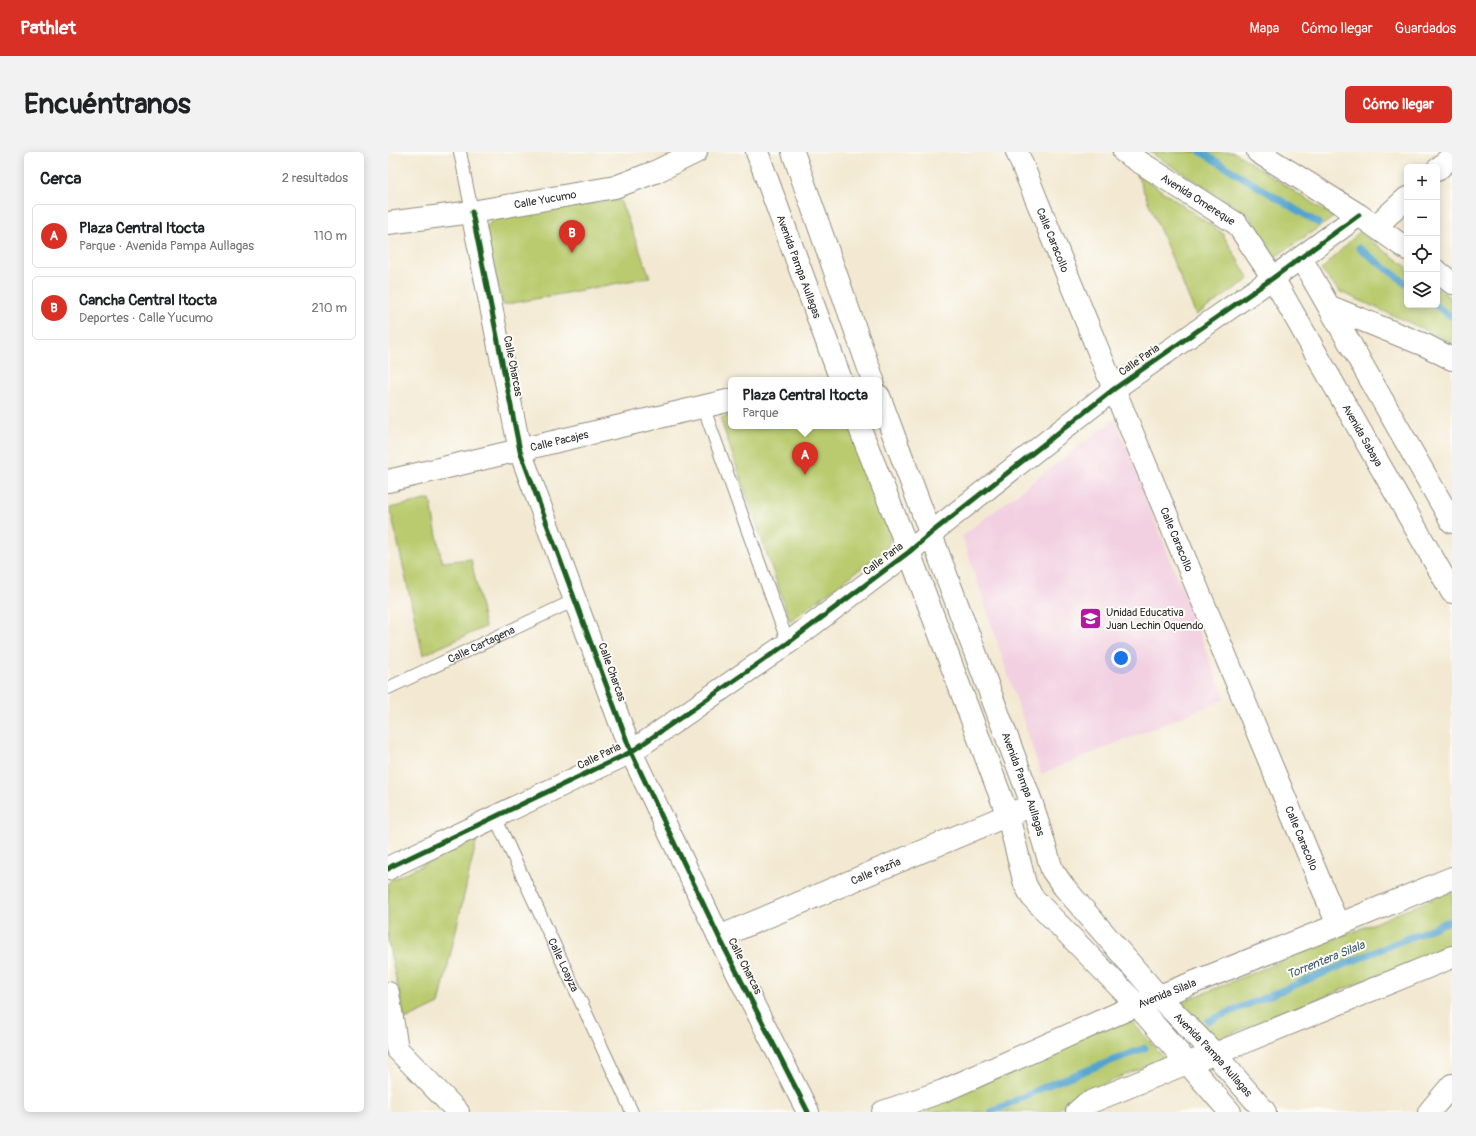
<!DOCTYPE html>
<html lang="es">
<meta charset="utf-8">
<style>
:root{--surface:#fff;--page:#f2f2f2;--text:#202124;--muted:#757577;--line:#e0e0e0;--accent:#d93025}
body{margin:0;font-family:Pangolin,sans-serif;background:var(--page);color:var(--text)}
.controls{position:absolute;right:12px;top:12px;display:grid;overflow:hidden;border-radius:6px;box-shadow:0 2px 10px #0003}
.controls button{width:36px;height:36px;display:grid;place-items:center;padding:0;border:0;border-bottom:1px solid var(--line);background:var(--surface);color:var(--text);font:20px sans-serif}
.you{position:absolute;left:733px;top:506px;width:14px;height:14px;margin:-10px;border:3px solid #fff;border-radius:50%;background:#1a73e8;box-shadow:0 0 0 6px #1a73e833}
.badge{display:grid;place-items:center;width:26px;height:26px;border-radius:50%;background:var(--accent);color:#fff;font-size:13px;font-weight:700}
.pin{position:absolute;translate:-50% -33px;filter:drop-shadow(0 1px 2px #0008)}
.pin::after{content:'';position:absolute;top:21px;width:14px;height:12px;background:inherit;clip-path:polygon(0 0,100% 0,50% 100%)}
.popup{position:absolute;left:340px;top:225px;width:154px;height:52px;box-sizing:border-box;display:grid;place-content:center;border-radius:6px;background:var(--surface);filter:drop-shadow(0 1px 3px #0005);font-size:13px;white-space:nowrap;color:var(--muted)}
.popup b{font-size:15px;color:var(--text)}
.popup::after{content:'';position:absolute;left:50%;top:100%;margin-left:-8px;border:8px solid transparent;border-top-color:var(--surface)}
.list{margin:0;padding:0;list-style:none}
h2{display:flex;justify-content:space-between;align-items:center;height:52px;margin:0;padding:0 16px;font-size:17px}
h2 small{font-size:13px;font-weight:400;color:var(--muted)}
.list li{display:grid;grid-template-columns:26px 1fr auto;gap:12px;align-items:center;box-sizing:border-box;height:64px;margin:0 8px 8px;padding:0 8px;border:1px solid var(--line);border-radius:6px}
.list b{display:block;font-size:15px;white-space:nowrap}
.list p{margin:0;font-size:13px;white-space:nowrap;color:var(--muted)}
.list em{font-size:13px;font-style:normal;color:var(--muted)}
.icon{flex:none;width:22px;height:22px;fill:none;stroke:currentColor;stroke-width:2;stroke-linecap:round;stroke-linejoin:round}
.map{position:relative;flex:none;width:1064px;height:960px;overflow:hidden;border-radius:6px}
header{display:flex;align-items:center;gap:24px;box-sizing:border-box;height:56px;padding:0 20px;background:var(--accent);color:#fff}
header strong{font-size:19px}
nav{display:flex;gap:22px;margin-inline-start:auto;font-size:14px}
.intro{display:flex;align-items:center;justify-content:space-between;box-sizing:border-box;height:96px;padding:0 24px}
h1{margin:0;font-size:28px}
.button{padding:10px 18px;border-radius:6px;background:var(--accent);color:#fff;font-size:14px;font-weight:700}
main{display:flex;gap:24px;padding:0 24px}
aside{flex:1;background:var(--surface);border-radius:6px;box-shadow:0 2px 10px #0003}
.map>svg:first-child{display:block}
.built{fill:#f2cfe1}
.green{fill:#b9cb6e;stroke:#727b4c}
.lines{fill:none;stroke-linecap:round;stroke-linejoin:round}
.stream{stroke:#52a4cd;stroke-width:7}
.lane-casing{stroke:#8f8a7e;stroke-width:14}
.street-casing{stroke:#8f8a7e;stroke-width:24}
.lane{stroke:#fff;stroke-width:12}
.street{stroke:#fff;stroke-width:22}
.cycleway-casing{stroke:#fdfcf7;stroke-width:8}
.cycleway{stroke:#1b5e20;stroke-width:5}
.labels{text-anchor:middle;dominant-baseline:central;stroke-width:4;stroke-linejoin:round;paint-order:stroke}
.street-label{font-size:11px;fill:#2b2b2b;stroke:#fdfcf7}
.poi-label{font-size:11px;fill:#2b2b2b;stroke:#fdfcf7;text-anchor:start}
.water-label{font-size:12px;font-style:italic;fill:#3b5b6c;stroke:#fdfcf7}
</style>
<header>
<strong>Pathlet</strong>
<nav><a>Mapa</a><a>Cómo llegar</a><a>Guardados</a></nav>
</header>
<div class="intro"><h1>Encuéntranos</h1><a class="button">Cómo llegar</a></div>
<main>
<aside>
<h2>Cerca<small>2 resultados</small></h2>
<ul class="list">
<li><span class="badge">A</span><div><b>Plaza Central Itocta</b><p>Parque · Avenida Pampa Aullagas</p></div><em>110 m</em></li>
<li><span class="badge">B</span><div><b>Cancha Central Itocta</b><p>Deportes · Calle Yucumo</p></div><em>210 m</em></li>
</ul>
</aside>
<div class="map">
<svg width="1064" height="960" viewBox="0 0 1064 960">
<rect width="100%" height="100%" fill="#fdfcf7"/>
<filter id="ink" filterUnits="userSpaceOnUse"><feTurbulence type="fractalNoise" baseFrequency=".025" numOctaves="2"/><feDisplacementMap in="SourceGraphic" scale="8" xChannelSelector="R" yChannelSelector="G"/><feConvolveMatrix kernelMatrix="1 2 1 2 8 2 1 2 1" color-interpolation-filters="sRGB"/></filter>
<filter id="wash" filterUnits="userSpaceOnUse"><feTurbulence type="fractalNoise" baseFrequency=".012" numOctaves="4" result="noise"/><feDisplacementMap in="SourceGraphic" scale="16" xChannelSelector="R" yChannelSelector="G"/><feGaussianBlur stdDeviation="0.9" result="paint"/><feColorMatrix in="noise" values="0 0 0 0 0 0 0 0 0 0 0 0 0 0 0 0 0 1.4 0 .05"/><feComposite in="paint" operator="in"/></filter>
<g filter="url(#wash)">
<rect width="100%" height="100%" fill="#f3e9d2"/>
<path class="built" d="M727 267 837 547 653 622 574 384Z"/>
<g class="green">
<path d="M762 0H846L946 65 887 105 861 63Z"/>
<path d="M748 21 834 81 861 127 808 163Z"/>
<path d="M232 48 262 125 115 153 98 84C97 75 100 72 107 67L189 53Z"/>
<path d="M971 80 1019 115V153H1049V136L1064 147V193L1053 185 951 139 933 118Z"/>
<path d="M343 263V274H467L503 384 500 394 495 400 402 469 332 266Z"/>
<path d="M42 347 54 410 83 407 97 475 35 503 2 356Z"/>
<path d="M89 687 51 852 17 868 0 790V731L3 728Z"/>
<path d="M1064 739V794L827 888 792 851Z"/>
<path d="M740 865 776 906 689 944 666 960H520Z"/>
</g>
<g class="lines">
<g class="stream">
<path d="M813 0 930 71"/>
<path d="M971 96 1019 132"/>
<path d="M1047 153 1064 165"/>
<path d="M820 869 1064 768"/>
<path d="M603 960 663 932 757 896"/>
</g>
</g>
</g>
<g filter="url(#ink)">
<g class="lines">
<defs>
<g id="lane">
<path d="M72 0 84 60"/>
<path d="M315 254 400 491"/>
<path id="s1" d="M0 536 187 448"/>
<path id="s2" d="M107 665 244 960"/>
</g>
<g id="street">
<path id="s3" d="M369 0 453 228"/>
<path d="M405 0 485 228"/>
<path id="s4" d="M629 0 726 237 950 773"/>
<path id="s5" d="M736 0 849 72 885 126 1064 440"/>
<path d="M870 0 971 63 1019 97"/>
<path d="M1049 18 1064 4"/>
<path d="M84 60 132 299 243 600 331 785 420 960"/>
<path id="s6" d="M0 71 84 60 227 35 267 20 308 0"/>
<path d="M988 74 1019 46"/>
<path d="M913 106 1064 370"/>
<path d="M1049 119 1064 131"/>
<path d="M942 155 1039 194 1064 207"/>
<path id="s7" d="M491 244 644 652 664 718 676 735 771 845 827 902 877 960"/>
<path d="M471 274 521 400 620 664 637 732 644 745 749 853 842 960"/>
<path id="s8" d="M0 329 343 248"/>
<path d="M0 717 4 714 243 600 400 491 521 400 543 381 726 237 885 126 971 63"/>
<path id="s9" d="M331 785 632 658"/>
<path d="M0 841 9 897 70 960"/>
<path id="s10" d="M495 960 555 939 749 853 950 773 1064 726"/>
<path d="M689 960 698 952 799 911 827 902 1064 805"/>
<path d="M1041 960 1064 933"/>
</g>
</defs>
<use href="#lane" class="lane-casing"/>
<use href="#street" class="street-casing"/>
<use href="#lane" class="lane"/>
<use href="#street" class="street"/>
<defs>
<g id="cycleway">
<path d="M84 60 132 299 243 600 331 785 420 960"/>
<path d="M0 717 4 714 243 600 400 491 521 400 543 381 726 237 885 126 971 63"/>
</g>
</defs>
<use href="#cycleway" class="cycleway-casing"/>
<use href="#cycleway" class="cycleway"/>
</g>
</g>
<defs>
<symbol id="school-square" viewBox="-11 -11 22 22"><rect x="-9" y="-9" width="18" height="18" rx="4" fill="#b5179e" stroke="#fdfcf7"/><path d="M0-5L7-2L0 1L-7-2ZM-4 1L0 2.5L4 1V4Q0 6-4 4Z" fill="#fff"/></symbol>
</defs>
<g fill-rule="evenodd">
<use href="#school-square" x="690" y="454" width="25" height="25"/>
</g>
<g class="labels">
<g class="street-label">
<text stroke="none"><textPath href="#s6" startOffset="159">Calle Yucumo</textPath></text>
<text stroke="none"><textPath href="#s5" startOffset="88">Avenida Omereque</textPath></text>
<text stroke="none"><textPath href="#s4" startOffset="95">Calle Caracollo</textPath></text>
<text stroke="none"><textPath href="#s3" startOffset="122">Avenida Pampa Aullagas</textPath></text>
<text transform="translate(751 208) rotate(-35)">Calle Paria</text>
<text transform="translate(125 214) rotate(79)">Calle Charcas</text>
<text stroke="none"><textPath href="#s5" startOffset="380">Avenida Sabaya</textPath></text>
<text stroke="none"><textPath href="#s8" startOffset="176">Calle Pacajes</textPath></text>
<text stroke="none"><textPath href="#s4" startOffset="419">Calle Caracollo</textPath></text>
<text transform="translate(495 407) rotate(-37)">Calle Paria</text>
<text stroke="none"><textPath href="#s1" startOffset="103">Calle Cartagena</textPath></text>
<text transform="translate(224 520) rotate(70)">Calle Charcas</text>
<text transform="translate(211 604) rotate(-26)">Calle Paria</text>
<text stroke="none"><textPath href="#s7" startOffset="414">Avenida Pampa Aullagas</textPath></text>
<text stroke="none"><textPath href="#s4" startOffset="743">Calle Caracollo</textPath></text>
<text stroke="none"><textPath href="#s9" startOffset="170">Calle Pazña</textPath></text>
<text stroke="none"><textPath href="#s2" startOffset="163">Calle Loayza</textPath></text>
<text transform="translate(357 814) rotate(63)">Calle Charcas</text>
<text stroke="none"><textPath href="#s10" startOffset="308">Avenida Silala</textPath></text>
<text stroke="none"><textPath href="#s7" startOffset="750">Avenida Pampa Aullagas</textPath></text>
</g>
<g class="poi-label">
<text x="718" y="460">Unidad Educativa<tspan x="718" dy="13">Juan Lechin Oquendo</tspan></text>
</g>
<g class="water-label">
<text transform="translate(938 808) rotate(-22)">Torrentera Silala</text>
</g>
</g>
</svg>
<div class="controls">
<button>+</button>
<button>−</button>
<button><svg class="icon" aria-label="locate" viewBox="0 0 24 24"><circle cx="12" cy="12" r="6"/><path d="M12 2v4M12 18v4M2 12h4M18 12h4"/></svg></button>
<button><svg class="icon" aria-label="layers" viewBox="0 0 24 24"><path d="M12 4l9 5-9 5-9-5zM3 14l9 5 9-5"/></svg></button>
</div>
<div class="you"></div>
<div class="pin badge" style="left:417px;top:323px">A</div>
<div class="popup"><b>Plaza Central Itocta</b>Parque</div>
<div class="pin badge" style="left:184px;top:101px">B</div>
</div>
</main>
